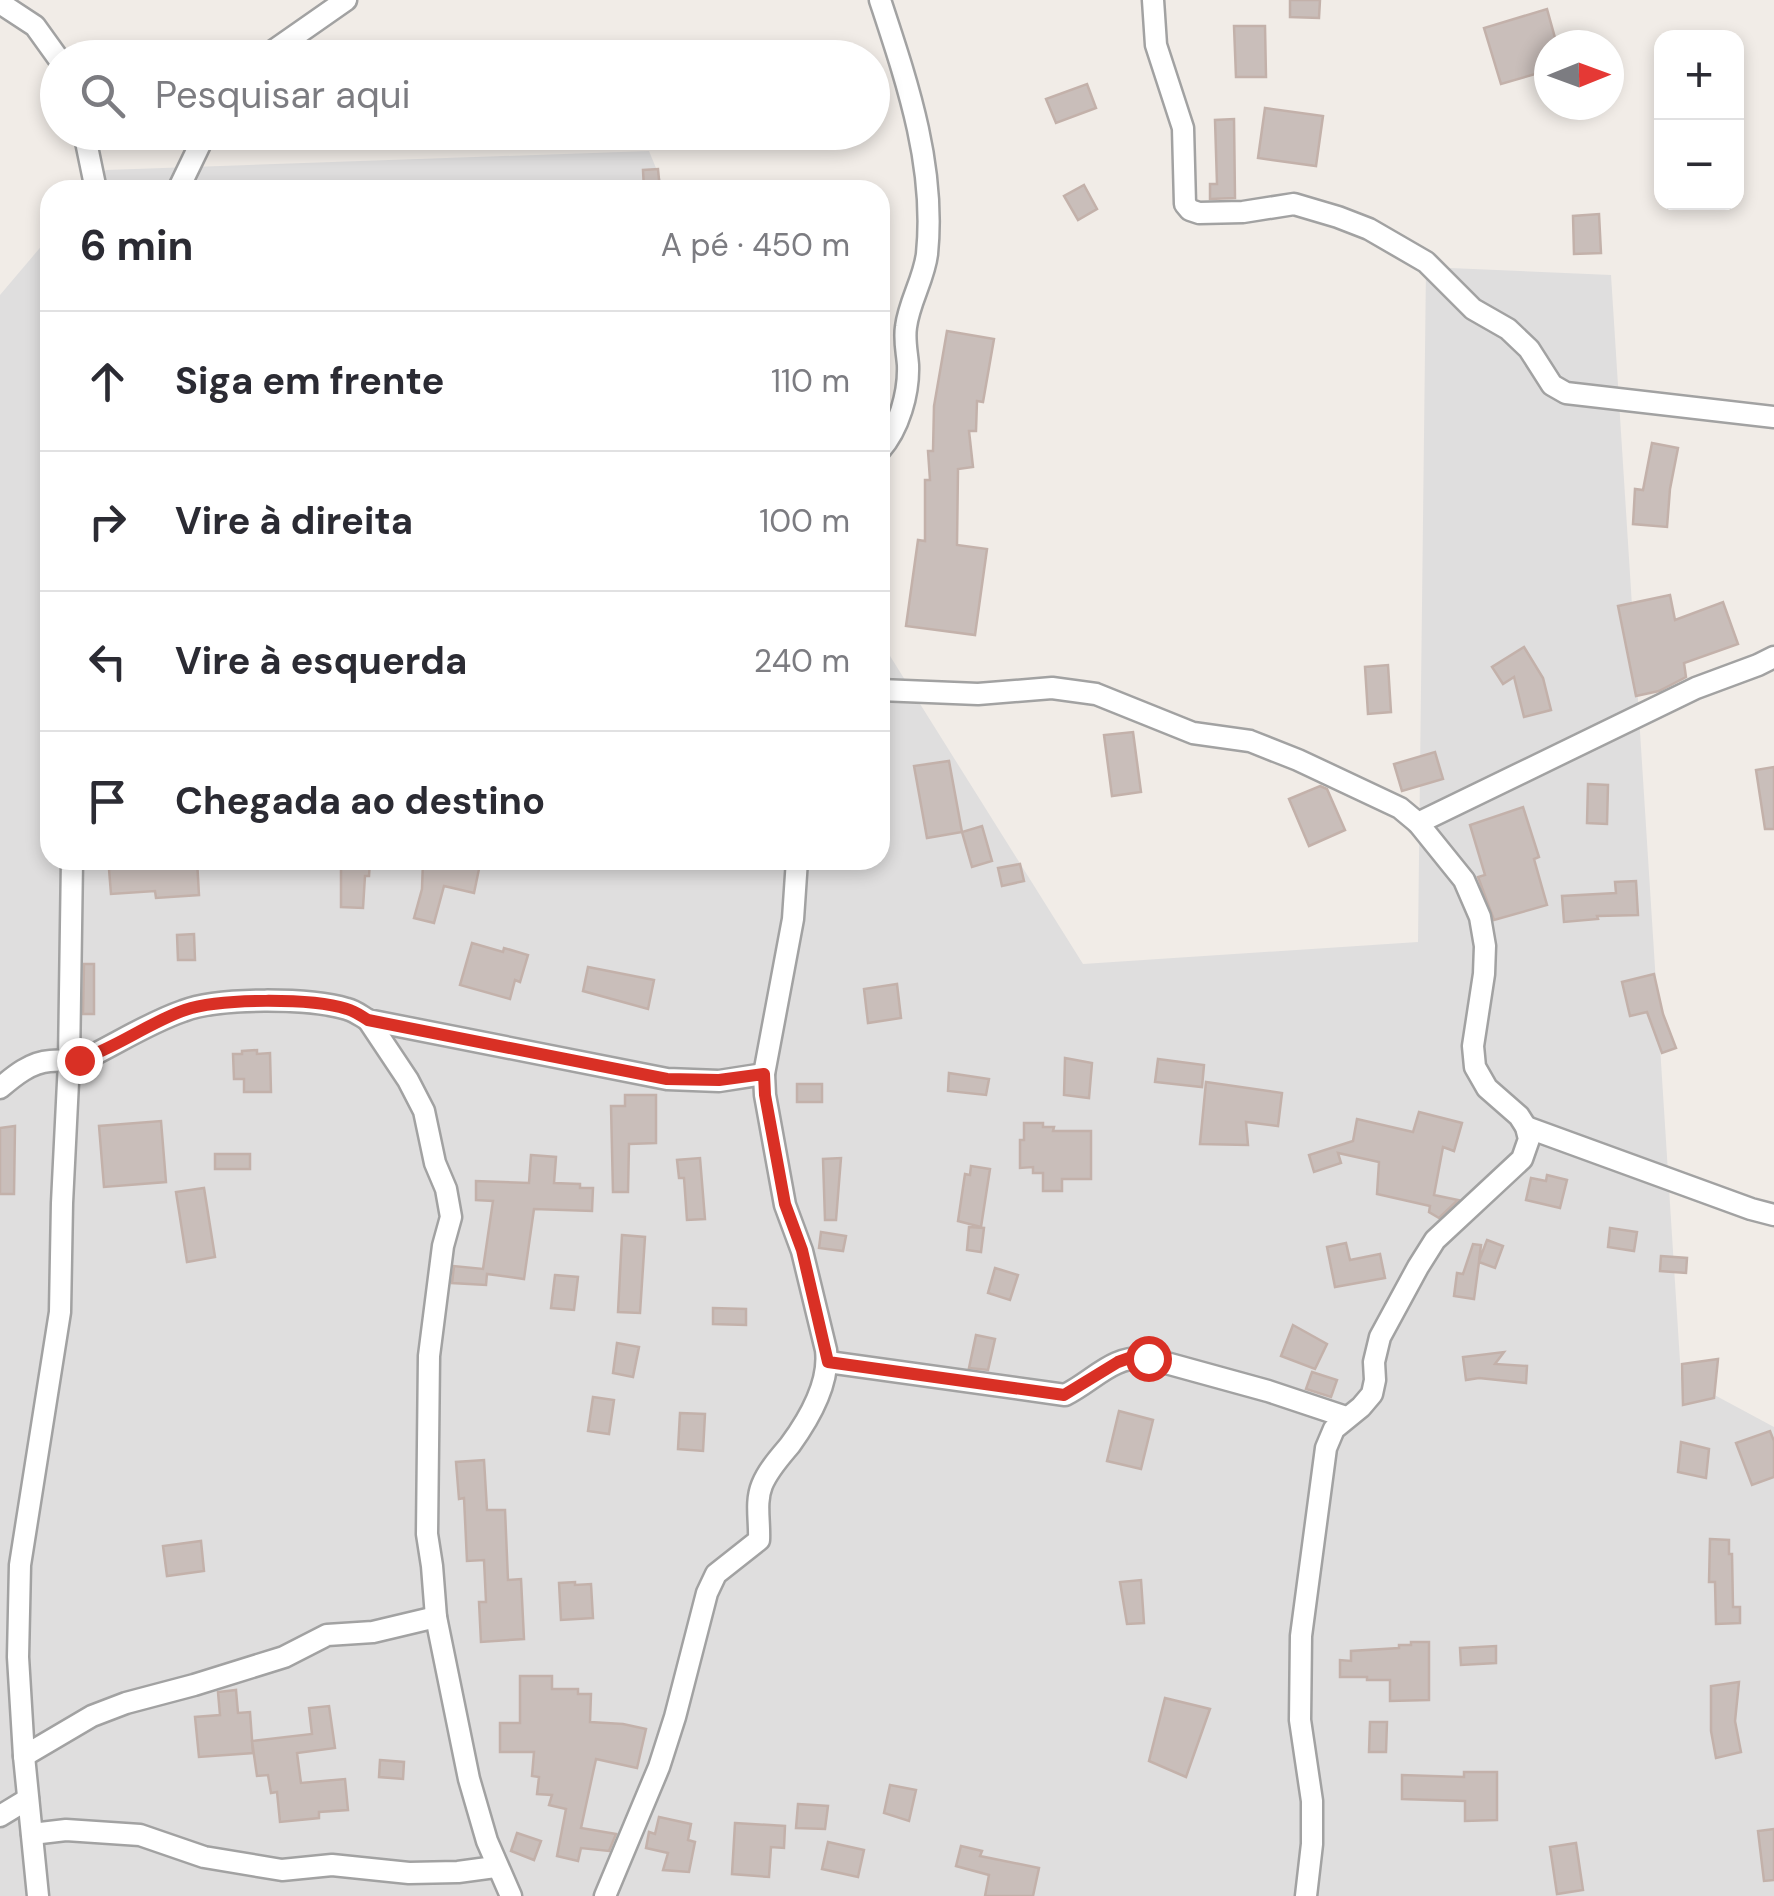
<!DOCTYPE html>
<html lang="pt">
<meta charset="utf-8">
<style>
:root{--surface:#fff;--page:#f2f2f3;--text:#2b2b33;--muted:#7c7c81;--line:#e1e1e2}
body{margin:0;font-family:"DM Sans",sans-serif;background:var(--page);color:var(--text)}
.controls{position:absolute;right:30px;top:30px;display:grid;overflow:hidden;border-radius:20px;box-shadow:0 5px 15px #0003}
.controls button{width:90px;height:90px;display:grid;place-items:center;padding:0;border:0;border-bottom:2px solid var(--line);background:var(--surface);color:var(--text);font:50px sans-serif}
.compass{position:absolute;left:1534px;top:30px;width:90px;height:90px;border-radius:50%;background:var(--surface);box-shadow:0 5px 15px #0003;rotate:89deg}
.stop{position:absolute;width:30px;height:30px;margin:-22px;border:8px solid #d93025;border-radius:50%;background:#fff}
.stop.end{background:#d93025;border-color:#fff;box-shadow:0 2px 10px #0008}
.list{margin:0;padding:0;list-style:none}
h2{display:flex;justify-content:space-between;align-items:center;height:130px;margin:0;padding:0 40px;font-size:42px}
h2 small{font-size:32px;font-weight:400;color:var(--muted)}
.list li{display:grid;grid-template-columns:65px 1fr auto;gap:30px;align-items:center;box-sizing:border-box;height:140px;padding:0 40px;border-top:2px solid var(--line)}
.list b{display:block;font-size:38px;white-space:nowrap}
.list em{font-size:32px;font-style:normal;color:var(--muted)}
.icon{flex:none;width:55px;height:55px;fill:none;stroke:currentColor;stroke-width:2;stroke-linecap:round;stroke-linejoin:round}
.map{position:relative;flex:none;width:1774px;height:1896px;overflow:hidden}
.search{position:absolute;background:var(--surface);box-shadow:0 5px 15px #0003;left:40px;top:40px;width:850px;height:110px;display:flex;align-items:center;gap:25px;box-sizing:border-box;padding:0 35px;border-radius:55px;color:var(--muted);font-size:38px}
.panel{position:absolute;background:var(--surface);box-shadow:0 5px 15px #0003;left:40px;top:180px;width:850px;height:690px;border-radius:30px}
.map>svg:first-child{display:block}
.residential{fill:#dfdede}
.building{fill:#c9beba;stroke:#c3b1aa;stroke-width:2.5}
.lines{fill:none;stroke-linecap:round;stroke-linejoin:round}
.minor-casing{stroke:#a2a2a2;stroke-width:25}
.minor{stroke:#fff;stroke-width:20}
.route{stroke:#d93025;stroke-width:12}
</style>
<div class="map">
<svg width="1774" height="1896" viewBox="0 0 1774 1896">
<rect width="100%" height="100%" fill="#f1ece7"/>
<g class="residential">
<path d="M649 151 665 190H89L106 170Z"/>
<path d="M50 236V860H880V640L1083 964 1418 942 1426 267 1611 275 1681 1377 1774 1427V1896H0V295Z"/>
</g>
<g class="building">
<path d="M1290 0H1320L1319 18 1290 17Z"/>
<path d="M1547 9 1557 45H1549V70L1501 84 1484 28Z"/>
<path d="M1234 26H1265L1266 77H1236Z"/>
<path d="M1087 84 1096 108 1056 123 1046 99Z"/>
<path d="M1265 108 1323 116 1316 166 1258 158Z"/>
<path d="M1234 119 1235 198 1210 199V184H1217L1215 120Z"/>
<path d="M658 169 660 190H644L643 170Z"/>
<path d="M1084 185 1097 209 1078 220 1064 196Z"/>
<path d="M1599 214 1601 253 1574 254 1573 216Z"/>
<path d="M947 331 994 339 983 402 977 401 976 431H969L973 467 958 469 957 545 987 549 975 635 906 626 918 540 925 541V480H930L928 451H933L934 406Z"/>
<path d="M1652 443 1678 448 1670 489 1667 527 1633 524 1635 489 1643 490Z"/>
<path d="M1670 595 1675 620 1723 602 1738 644 1684 663 1686 677 1659 691 1636 696 1618 606Z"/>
<path d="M1524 647 1543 678 1551 710 1524 717 1514 677 1503 684 1492 667Z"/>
<path d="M1388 665 1391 712 1368 714 1365 667Z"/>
<path d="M1133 732 1141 792 1112 796 1104 735Z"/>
<path d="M1435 752 1443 779 1402 791 1394 764Z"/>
<path d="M949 761 962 832 927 838 914 766Z"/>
<path d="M1774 767V829H1765L1756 770Z"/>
<path d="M1588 784 1608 785 1607 824 1587 823Z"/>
<path d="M1320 786 1327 789 1345 830 1309 846 1289 799Z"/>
<path d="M1523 807 1539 857 1534 859 1547 905 1494 920 1478 877 1485 875 1470 825Z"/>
<path d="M982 826 992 861 972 867 962 832Z"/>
<path d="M181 860H197L199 895 156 898 155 891 111 894 109 869 181 864Z"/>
<path d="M341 860H370L369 876H365L363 908 341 907Z"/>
<path d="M435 860 479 869 474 893 444 886 434 923 414 918 422 889 423 861Z"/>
<path d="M1020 864 1024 881 1002 886 998 868Z"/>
<path d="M1636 881 1638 915 1597 916 1598 919 1564 922 1562 896 1616 893 1615 882Z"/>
<path d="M194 934 195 960H178L177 935Z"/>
<path d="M472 943 503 952 504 948 528 955 520 982 515 980 510 999 460 985Z"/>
<path d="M84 964H94V1014H83Z"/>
<path d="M588 967 654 980 648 1009 583 991Z"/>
<path d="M1654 974 1663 1014 1676 1048 1662 1053 1647 1012 1630 1016 1622 982Z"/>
<path d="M897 984 901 1018 868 1023 864 989Z"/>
<path d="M257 1050V1054L270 1053 271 1092H244V1079H234L233 1054H242V1051Z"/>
<path d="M1065 1058 1092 1063 1089 1098 1064 1095Z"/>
<path d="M1158 1059 1204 1065 1202 1087 1155 1082Z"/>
<path d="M949 1073 989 1079 986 1095 948 1091Z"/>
<path d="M1206 1082 1282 1093 1278 1126 1246 1122 1248 1145 1200 1144Z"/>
<rect x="797" y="1084" width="25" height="18"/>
<path d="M625 1095H656V1143L629 1144 628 1192H613L611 1106H625Z"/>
<path d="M1419 1112 1462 1123 1454 1151 1443 1147 1434 1195 1458 1200 1439 1218 1429 1212 1430 1206 1377 1194 1379 1162 1338 1153 1341 1163 1314 1172 1309 1155 1353 1141 1357 1119 1413 1132Z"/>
<path d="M161 1121 166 1182 104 1187 99 1126Z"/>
<path d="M1024 1123H1043V1127H1054L1053 1131H1091V1179H1062V1191H1043V1173H1033V1167L1020 1168V1140H1024Z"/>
<path d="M15 1126 14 1194H0V1128Z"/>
<rect x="215" y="1154" width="35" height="15"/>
<path d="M531 1155 556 1157 554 1183 580 1184V1188H593L592 1211 534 1209 524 1279 487 1274 486 1285 452 1283 454 1266 483 1269 493 1201 476 1200V1181L529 1183Z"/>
<path d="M700 1158 705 1219 687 1220 684 1178H679L677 1160Z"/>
<path d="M841 1158 836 1220H825L823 1159Z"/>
<path d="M971 1166 990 1169 981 1227 958 1221 965 1174 970 1175Z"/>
<path d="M1547 1175 1567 1180 1560 1208 1526 1200 1531 1178 1546 1181Z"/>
<path d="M204 1188 215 1257 187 1262 176 1192Z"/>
<path d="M969 1227 984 1228 981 1252 967 1250Z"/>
<path d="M1610 1228 1637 1232 1634 1251 1608 1247Z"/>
<path d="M821 1232 846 1236 843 1251 819 1248Z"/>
<path d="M622 1235 645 1237 640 1313 618 1312Z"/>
<path d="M1487 1240 1503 1246 1495 1268 1479 1262 1474 1299 1454 1296 1457 1273 1463 1274 1473 1244 1481 1245 1479 1261Z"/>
<path d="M1346 1243 1350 1260 1380 1254 1385 1278 1335 1287 1327 1247Z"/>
<path d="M1661 1256 1687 1258 1686 1273 1660 1271Z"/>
<path d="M995 1268 1018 1275 1010 1300 988 1293Z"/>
<path d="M555 1275 578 1277 574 1310 551 1308Z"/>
<path d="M713 1308 746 1309V1325L713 1324Z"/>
<path d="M1293 1325 1327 1344 1315 1369 1281 1356Z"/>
<path d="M976 1335 995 1339 988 1370 969 1368Z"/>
<path d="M617 1343 639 1347 633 1377 613 1373Z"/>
<path d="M1504 1352 1495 1364 1527 1366 1526 1383 1479 1378 1466 1380 1463 1357Z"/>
<path d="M1718 1359 1714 1398 1683 1405 1682 1364Z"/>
<path d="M1312 1372 1337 1380 1331 1397 1306 1389Z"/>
<path d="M593 1397 614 1400 609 1434 588 1431Z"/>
<path d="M1119 1411 1153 1420 1141 1469 1107 1461Z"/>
<path d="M680 1413 705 1414 703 1451 678 1449Z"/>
<path d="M1770 1431 1774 1441V1477L1752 1485 1736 1443Z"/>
<path d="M1681 1442 1709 1449 1706 1478 1678 1472Z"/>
<path d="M484 1460 487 1510H505L508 1580 521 1579 524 1639 481 1642 479 1602H486L484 1560 467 1561 464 1498 459 1499 456 1462Z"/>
<path d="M1710 1539 1729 1540V1554H1732L1733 1607H1740V1623L1716 1624 1715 1582H1709Z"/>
<path d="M201 1541 204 1571 167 1576 163 1546Z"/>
<path d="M1141 1580 1144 1623 1127 1624 1120 1582Z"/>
<path d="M575 1582V1585L591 1584 593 1618 561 1620 559 1583Z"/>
<path d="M1411 1642H1429V1700L1390 1701V1680H1367V1677H1340V1660L1351 1661V1651L1399 1648V1645H1411Z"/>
<path d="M1496 1646V1663L1461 1665 1460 1648Z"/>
<path d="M520 1676H552V1689H578V1694H591L590 1722 623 1724 646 1729 637 1768 596 1759 581 1828 616 1834 609 1851 581 1848 578 1861 557 1856 566 1809 549 1805 552 1795 537 1794 539 1777 532 1776 534 1752H500V1723H520Z"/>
<path d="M1739 1682 1735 1721 1741 1752 1716 1758 1711 1731V1686Z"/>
<path d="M236 1690 238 1713 250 1712 253 1753 199 1757 195 1717 220 1715 218 1692Z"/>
<path d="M1165 1698 1210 1709 1186 1777 1149 1761Z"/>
<path d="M329 1706 335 1748 297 1753 301 1783 345 1779 348 1810 319 1812V1818L280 1822 277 1792 271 1793 268 1775 257 1776 252 1741 312 1734 309 1708Z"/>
<path d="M1370 1722H1387L1386 1752H1369Z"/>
<path d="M380 1760 404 1762 403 1779 379 1777Z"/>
<path d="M1464 1772H1497V1820L1465 1821V1801L1402 1799V1775L1464 1777Z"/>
<path d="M890 1785 916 1790 909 1821 884 1813Z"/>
<path d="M798 1804 828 1806 825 1829 796 1828Z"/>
<path d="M659 1817 691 1824 688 1840 695 1842 689 1872 663 1870 668 1853 646 1848 649 1832 655 1834Z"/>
<path d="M735 1823 785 1826 784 1848 771 1847 769 1877 732 1874Z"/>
<path d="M1774 1829V1880L1764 1881 1758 1831Z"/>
<path d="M517 1833 541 1841 534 1860 511 1851Z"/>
<path d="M828 1842 864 1850 858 1877 822 1869Z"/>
<path d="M1576 1843 1583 1890 1557 1894 1550 1847Z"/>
<path d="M961 1846 982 1851 980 1856 1039 1868 1033 1896H985L989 1875 956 1866Z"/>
</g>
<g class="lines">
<defs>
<g id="minor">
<path d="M1153 0 1156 45 1183 128 1185 204 1190 210 1199 213 1243 212 1294 204 1338 217 1369 229 1426 262 1473 309 1508 329 1529 349 1552 385 1566 393 1774 417"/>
<path d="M0 3 35 26 58 58"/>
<path d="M263 58 346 0"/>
<path d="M84 132 96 190"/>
<path d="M178 190 206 132"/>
<path d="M880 450C899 429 909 393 908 365 907 352 904 340 906 327 909 302 924 279 927 254 936 166 907 82 880 0"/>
<path d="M880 690 978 694 1052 688 1096 694 1193 733 1250 741 1298 760 1400 808 1418 823 1464 880 1480 917 1485 946 1484 974 1473 1046 1475 1067 1487 1088 1519 1116 1526 1127 1529 1139 1522 1159 1435 1240 1418 1267 1380 1337 1374 1362 1375 1380 1372 1394 1361 1407 1334 1429 1326 1448 1301 1636 1300 1720 1312 1801V1844L1306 1896"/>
<path d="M1418 823 1696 688 1758 665 1774 657"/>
<path d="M368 1020 408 1080 424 1111 435 1163 446 1189 451 1217 443 1246 429 1356 427 1534 432 1566 436 1617 469 1779 487 1841 511 1896"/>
<path d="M0 1088C14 1076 31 1062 50 1061 65 1060 77 1061 91 1056 121 1041 151 1022 183 1011 219 997 310 998 347 1009 355 1011 361 1016 368 1020L667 1079 719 1081 764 1074"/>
<path d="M1526 1127 1751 1209 1774 1215"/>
<path d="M828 1362 1065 1395C1095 1380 1112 1355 1148 1358L1268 1391 1346 1417"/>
<path d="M24 1756 92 1716 126 1703 194 1685 284 1657 327 1635 373 1632 436 1617"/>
<path d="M0 1816 28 1799"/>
<path d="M32 1834 66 1830 140 1835 204 1857 282 1870 332 1865 409 1873 458 1872 495 1867 498 1868"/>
<path d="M38 1896 24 1756 18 1657 20 1565 60 1312 62 1203 69 1062 72 860"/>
<path d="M605 1896 659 1767 675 1717 707 1593 716 1574 759 1540C760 1522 755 1502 762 1485 768 1470 780 1457 790 1445 809 1419 830 1383 826 1350L802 1251 785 1205 765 1095 764 1074 793 919 797 860"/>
</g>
</defs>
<use href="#minor" class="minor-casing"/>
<use href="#minor" class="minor"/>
</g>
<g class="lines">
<path class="route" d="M79 1060C116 1048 148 1023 185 1010 221 998 311 998 347 1009 355 1011 361 1016 368 1020L667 1079 719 1080 764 1074 765 1095 785 1204 802 1250 828 1362 1064 1395 1118 1362 1132 1357 1148 1358"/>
</g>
</svg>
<div class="controls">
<button>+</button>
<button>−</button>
</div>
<svg class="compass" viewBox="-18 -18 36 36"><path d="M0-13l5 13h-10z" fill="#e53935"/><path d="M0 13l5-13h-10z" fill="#7c7c81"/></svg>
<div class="stop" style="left:1148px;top:1358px"></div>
<div class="stop end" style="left:79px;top:1060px"></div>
<div class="search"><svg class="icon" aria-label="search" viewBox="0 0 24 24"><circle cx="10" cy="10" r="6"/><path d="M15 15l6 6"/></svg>Pesquisar aqui</div>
<section class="panel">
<h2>6 min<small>A pé · 450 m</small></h2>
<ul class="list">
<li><svg class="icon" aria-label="ahead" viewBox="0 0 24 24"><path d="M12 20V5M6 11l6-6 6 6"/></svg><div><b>Siga em frente</b></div><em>110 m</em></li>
<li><svg class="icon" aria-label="right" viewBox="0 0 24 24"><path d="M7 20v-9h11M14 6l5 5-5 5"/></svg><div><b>Vire à direita</b></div><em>100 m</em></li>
<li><svg class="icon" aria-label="left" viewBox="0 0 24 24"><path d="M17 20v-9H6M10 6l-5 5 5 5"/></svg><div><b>Vire à esquerda</b></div><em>240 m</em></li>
<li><svg class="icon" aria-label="arrive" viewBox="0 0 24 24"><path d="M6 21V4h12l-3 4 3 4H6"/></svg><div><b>Chegada ao destino</b></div></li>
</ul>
</section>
</div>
